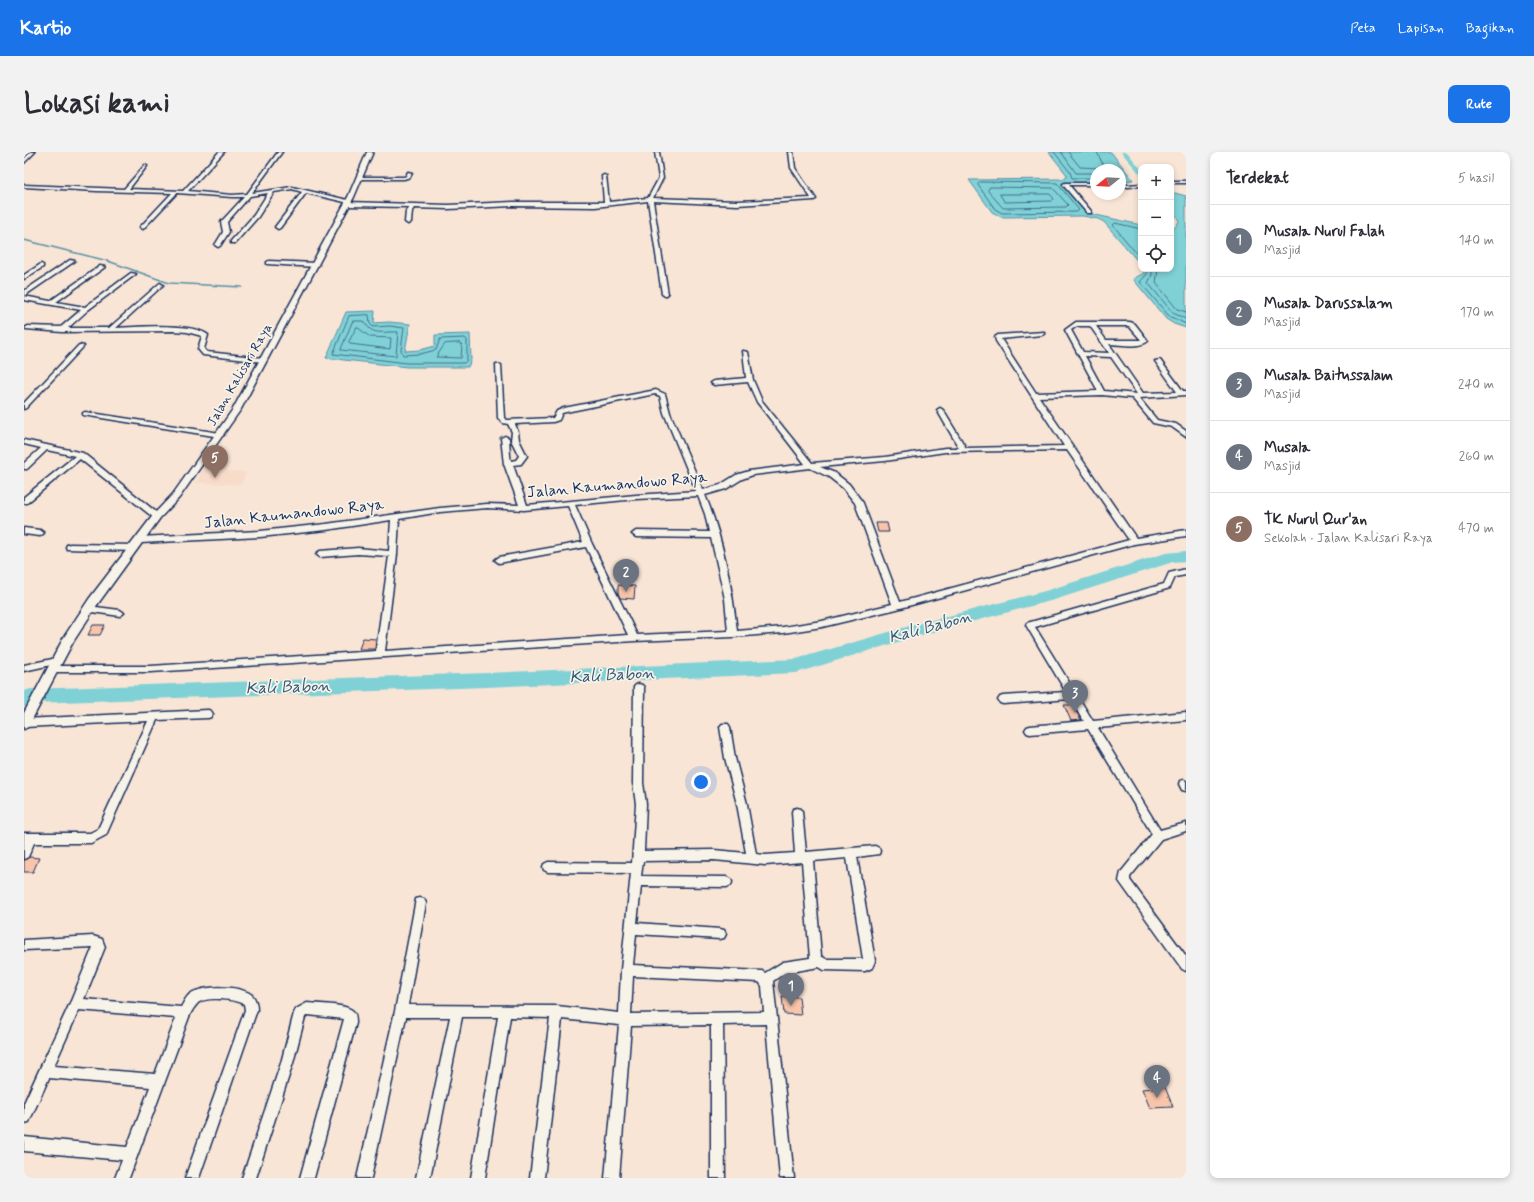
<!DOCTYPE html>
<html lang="id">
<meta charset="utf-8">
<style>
:root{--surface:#fff;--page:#f2f2f3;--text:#2b2b33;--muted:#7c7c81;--line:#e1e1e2;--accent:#1a73e8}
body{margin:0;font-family:Mynerve,sans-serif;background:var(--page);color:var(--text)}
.controls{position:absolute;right:12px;top:12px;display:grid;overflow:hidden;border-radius:8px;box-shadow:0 2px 6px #0003}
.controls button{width:36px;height:36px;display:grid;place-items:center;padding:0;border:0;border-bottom:1px solid var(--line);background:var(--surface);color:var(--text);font:20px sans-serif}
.compass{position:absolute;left:1066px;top:12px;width:36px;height:36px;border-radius:50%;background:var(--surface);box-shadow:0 2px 6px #0003;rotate:252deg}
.you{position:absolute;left:677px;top:630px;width:14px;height:14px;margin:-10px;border:3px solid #fff;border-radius:50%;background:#1a73e8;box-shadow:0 0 0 6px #1a73e833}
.badge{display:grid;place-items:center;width:26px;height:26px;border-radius:50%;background:var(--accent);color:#fff;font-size:13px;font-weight:700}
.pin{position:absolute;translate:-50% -33px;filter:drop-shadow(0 1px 2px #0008)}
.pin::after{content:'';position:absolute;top:21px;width:14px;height:12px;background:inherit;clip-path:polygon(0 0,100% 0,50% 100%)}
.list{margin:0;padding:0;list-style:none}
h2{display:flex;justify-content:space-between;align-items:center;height:52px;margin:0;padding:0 16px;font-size:17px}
h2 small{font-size:13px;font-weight:400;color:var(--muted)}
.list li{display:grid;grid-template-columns:26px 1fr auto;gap:12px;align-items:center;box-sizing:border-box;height:72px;padding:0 16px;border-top:1px solid var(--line)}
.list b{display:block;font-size:15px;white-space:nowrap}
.list p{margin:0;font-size:13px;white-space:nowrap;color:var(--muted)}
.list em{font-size:13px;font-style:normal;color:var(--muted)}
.icon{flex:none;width:22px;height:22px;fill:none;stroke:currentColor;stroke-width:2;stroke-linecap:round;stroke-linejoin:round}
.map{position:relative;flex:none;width:1162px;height:1026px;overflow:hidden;border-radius:8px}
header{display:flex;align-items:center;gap:24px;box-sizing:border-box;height:56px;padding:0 20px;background:var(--accent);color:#fff}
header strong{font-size:19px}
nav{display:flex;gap:22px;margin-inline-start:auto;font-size:14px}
.intro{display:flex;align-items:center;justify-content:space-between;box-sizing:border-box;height:96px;padding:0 24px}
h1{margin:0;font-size:28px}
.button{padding:10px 18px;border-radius:8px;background:var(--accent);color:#fff;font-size:14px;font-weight:700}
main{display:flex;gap:24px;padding:0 24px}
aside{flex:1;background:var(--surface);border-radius:8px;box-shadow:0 2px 6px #0003}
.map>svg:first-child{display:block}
.built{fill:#f8dbc8}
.water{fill:#80d1d6;stroke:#5890a6}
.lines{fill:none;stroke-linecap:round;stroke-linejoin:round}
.shore{stroke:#43708e;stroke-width:1}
.stream{stroke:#5890a6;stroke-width:1.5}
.canal{fill:#80d1d6;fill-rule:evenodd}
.river{fill:#80d1d6;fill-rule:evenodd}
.building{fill:#f9c5aa;stroke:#1b2f5e}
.minor-casing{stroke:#1b2f5e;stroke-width:3}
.tertiary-casing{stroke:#1b2f5e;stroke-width:3}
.minor{fill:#f7f3e8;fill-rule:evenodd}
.tertiary{fill:#f7f3e8;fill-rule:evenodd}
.labels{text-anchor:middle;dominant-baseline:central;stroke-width:3.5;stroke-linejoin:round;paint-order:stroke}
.far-street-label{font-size:13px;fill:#1b2f5e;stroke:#f7f3e8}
.street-label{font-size:16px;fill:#1b2f5e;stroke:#f7f3e8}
.water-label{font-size:17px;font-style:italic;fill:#34587c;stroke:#f7f3e8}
</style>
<header>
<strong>Kartio</strong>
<nav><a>Peta</a><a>Lapisan</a><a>Bagikan</a></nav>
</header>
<div class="intro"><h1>Lokasi kami</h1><a class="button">Rute</a></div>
<main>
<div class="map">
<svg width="1162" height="1026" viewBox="0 0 1162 1026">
<rect width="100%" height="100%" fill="#f8e5d5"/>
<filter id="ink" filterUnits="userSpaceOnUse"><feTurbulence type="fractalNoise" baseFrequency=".025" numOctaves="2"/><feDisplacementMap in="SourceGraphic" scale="8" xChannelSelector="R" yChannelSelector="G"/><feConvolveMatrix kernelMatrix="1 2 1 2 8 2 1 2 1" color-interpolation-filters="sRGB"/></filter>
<g filter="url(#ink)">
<path class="built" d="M179 318 222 320 217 332 172 331Z"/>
<g class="water">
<path d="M1025 0H1087L1109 28 1096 30V18H1072V30L1038 31 1063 61 1117 73V113L1080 70 1074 67 1059 64 977 65 968 60 945 28 1039 27 1043 25V23Z"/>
<path d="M1147 40 1162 44V176L1150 172 1142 167 1109 127 1120 121 1119 117H1147V76L1152 74 1155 69 1147 56Z"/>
<path d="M351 159 350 171 365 170 386 172 381 199 396 198 411 194V183L446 182 447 208 444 215H383L302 206 322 160Z"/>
</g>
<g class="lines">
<g class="shore">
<path d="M1030 0 1046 20 1048 26H1072"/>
<path d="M1037 0 1052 21H1072"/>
<path d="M1044 0 1056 15 1077 16 1079 13 1073 0"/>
<path d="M956 30 1033 31 1055 58 1053 60 978 61 971 57 954 33Z"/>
<path d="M966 35 1029 36 1044 53 1042 55 979 56 964 39Z"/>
<path d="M976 42H1026L1030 47 1028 49 981 50Z"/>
<path d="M1117 77 1091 71 1089 73 1117 107"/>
<path d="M1123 117V122L1116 130 1145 164 1162 172"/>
<path d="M1128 117V123L1124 131 1149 161 1162 167"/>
<path d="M1134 117 1132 131 1153 157 1162 160"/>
<path d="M345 163 346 172 349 175 366 174 380 176 377 198 379 203 396 202 412 198 416 187 441 186 443 188V208L440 211H383L309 202 325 164Z"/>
<path d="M329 169H340C348 185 359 179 374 180L372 204 317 198Z"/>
<path d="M333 175 346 185 367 186 366 197 326 192 325 190Z"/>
<path d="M436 191 438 193 437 206 412 205 421 192Z"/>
</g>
<path class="stream" d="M0 88 84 109 145 131 218 135"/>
<path class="canal" d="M1097 0H1103L1117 17V23Z"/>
<path class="river" d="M1162 399V409L1149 410 1030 448 890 485 772 521 463 535 10 551 0 555V539L7 537 463 521 772 507 889 473 1021 439 1142 401Z"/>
</g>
<g class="building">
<path d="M852 371H863L865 380H854Z"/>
<path d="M594 433 611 434 610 447 596 446 594 441Z"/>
<path d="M69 473H81L76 483H64Z"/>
<path d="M339 486 352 487 351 497H335Z"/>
<path d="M1040 553H1048L1057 568 1047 569Z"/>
<path d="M5 705 15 706 9 720H0V709Z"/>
<path d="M758 844 775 845 777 863 760 862Z"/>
<path d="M1141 935 1149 955 1126 956 1118 937Z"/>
</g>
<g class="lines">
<defs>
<g id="minor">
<path d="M7 0H11L0 11V7Z"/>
<path d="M195 0H200L164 39 208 43 223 42 254 0H258L228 41 268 35 328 49 325 51 282 41 256 76 254 77 251 75 278 40 268 37 250 40 234 65 211 91H207V89L230 63 244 41 226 44 203 70 205 80 196 94 194 95 191 93 199 80 197 70 220 45H208L153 41 119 77 116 75 117 74 148 41 73 39 0 35V33L100 37 121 13 123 14 105 37 159 39Z"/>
<path d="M631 0H635L639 26 629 46 713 49 787 46 767 16 765 0H769L771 16 792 47 790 48 713 53 629 49 644 142 641 144 638 142 624 49 571 55 489 54 424 57 390 56 388 59 387 70 384 72 381 70 382 59 385 55 324 54 321 52 324 50 424 53 489 50H580L578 24 580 23 582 24 585 50 624 46 635 26Z"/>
<path d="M384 20 388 21 386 25 380 27H336L334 26 336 25H380L382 24Z"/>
<rect x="1147" y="29" width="15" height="2"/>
<path d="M1041 31H1072V33H1045L1067 59V61H1063L1039 33V32Z"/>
<path d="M1096 31 1104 33 1117 32V34L1104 35 1096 33Z"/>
<path d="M46 108 51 109 0 144V139Z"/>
<path d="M245 109 292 111 295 113 292 115 243 112V110Z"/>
<path d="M17 112 19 113V115L0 127V123Z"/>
<path d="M76 114 81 115 32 150 61 155 107 121 112 122 64 158 44 176H85L136 131 139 133 138 134 92 176C112 175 169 170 184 183L180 197 183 200 239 206 242 208 239 210 179 203 174 197 178 184 163 180 149 179 38 180 2 177 1 176 4 174 37 175 57 158 0 148V144L26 149Z"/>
<path d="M1052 170H1106L1111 172 1124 189C1115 197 1096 192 1085 192L1119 241 1153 240 1131 209 1136 208 1159 239H1162V243L1115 246 1133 268 1152 272 1162 279V285L1148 275 1129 271 1108 246 1078 243 1015 245 1112 386 1162 378V384L1110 392 873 457 798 475 759 481 709 485 610 489 127 520H29L24 517 29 514H127L352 499 365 404 334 402 296 405 292 402 296 399 334 396 365 399 367 368 302 378 236 385 116 391 112 388 116 385 236 379 302 372 416 356 463 352 495 353 480 312 477 286 481 284 485 286 486 304 487 309 492 308 495 304 487 288 488 280 484 272 479 271 474 266 472 212 477 213 480 266 483 268 529 266 533 259 540 256 632 238 641 242 646 261 679 338 696 333 712 323 725 319 781 312 733 250 724 230 690 233 687 231 690 229 722 226 719 199 724 200 729 228 738 249 788 311 861 305 921 296H935L913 258 916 256 919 258 942 296 1040 294 972 189 971 185 974 183 1020 180V182L1018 183 977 187 1012 241 1074 239 1041 178ZM1053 174H1066L1085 201 1059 200 1047 178ZM1072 174H1105L1117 188H1082ZM1061 204 1087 205 1113 242 1080 239ZM631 242 636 244 640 261 672 339 612 343 503 353 489 313 497 312 503 304 495 288 494 280 491 272 529 270 535 268 538 261 542 260ZM1043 298 1105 388 876 450 839 351 825 332 811 321 796 315 861 309 921 300ZM786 316 805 325 819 336 831 351 868 452 798 469 759 475 713 479C708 435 698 383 681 343L702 337 718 327 729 323ZM674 344 681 362 685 380 612 379 608 382 612 385 687 386 701 447 704 479 613 483 568 392 551 353 612 347ZM544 354 559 390 475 405 471 408 475 411 562 395 604 483 361 499 373 402 375 367 416 360 463 356 500 358Z"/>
<path d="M55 193 60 194 2 256 0 257V251Z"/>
<path d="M61 260 196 281 200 283 196 285 59 263V261Z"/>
<path d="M0 288 59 301 137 364 133 366H130L56 307 3 351H0V345L51 304 23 298 3 317H0V311L17 296 0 292Z"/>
<path d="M0 376 16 378 20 381 16 384 0 382Z"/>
<path d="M46 392 110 393 114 396 110 399 43 397 42 395 43 393Z"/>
<path d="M1162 417V423L1151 425 1146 436 1011 475 1069 569 1162 560V568L1074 576 1136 678 1162 671V679L1137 687 1106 725V728L1162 804V819L1158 817 1095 729 1097 720 1128 682 1064 577 1006 582 1003 581 1001 578 1003 575 1006 574 1060 569 1046 547 979 552 976 551 974 548 976 545 979 544 1042 540 1002 473 1003 471 1140 432 1145 421Z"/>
<path d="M64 454 96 458 100 461 96 464 61 459 60 457Z"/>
<path d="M33 506 36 507 37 509 36 511 0 519V513Z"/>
<path d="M615 532 618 533 620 535 619 631 622 652 620 699 690 698 722 701 713 652 701 606 696 575 698 572H704L706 575 711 606 723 652 732 702 741 703 771 701 768 660 769 657 773 656 777 657 778 660 782 700 851 694 855 696 856 699 855 702 833 705 851 809 848 816 841 819 800 818 795 815 761 821 749 829 770 1026H756L742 872 699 873 701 1026H687V873L607 874 595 1026H581L595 873 538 867 520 1026H506L526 866 486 865 461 1026H447L474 865H438L406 1026H392L426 865H382L347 1026H333L371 859 392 747 396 746 400 747 402 751 384 853 533 854 595 861 597 818 607 721 524 720 520 718 519 715 520 712 524 710 608 711 612 652 609 631 610 535 612 533ZM823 706 839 807H802L797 804 789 709ZM690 708 741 713 778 710 786 806 759 810 741 821 738 819 609 813 612 782 696 787 700 786 702 782 700 778 696 777 613 771 617 734 703 735 707 733 708 730 707 727 703 725 617 724 619 709ZM609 824 735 830 738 834 740 860 607 862Z"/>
<path d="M184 558 187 559 189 562 187 565 184 566 133 568 82 683 67 691H10L4 705 0 707V681H66L74 677 124 569 0 575V567Z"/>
<path d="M1160 628 1162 629V639L1158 638 1155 632 1156 629Z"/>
<path d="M69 784 78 787 81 795 60 847 157 855C160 850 162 845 166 842 180 833 215 833 228 843 232 847 233 853 233 858L175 1026H161L221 858 220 852C211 847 182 844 174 851 170 855 167 860 165 865L105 1026H91L98 1008 0 999V985L103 995 126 935 25 926 5 970 0 971V951L47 849 69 795 0 798V788ZM55 858 152 866 131 922 30 914Z"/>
<path d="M283 851C293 852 323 852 329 859 332 862 332 867 332 871L290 1026H276L320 867 284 863 281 865 269 911 232 1026H218L257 911 270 861 272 857Z"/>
</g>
<path id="tertiary" d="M343 0H349L330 45 217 257 155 346 136 366 73 453 49 490 4 575 0 577V561L40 485 65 447 130 362 149 342 209 257 324 45Z"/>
</defs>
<use href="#minor" class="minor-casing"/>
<use href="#tertiary" class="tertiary-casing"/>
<use href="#minor" class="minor"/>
<use href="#tertiary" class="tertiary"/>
</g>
</g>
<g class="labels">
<g class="far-street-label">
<text transform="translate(216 223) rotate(-60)">Jalan Kalisari Raya</text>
</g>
<g class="street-label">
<text transform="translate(593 333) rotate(-5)">Jalan Kaumandowo Raya</text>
<text transform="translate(270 362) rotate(-6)">Jalan Kaumandowo Raya</text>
</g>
<g class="water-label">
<text transform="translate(906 475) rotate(-15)">Kali Babon</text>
<text transform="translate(588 523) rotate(-3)">Kali Babon</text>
<text transform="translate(264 535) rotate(-2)">Kali Babon</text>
</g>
</g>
</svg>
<div class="controls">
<button>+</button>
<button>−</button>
<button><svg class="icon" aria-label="locate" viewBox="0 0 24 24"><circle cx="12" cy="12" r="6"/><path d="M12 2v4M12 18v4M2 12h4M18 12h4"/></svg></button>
</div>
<svg class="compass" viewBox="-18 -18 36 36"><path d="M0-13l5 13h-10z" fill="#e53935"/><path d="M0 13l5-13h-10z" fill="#7c7c81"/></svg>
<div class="you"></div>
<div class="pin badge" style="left:767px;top:854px;background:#6b7280">1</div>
<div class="pin badge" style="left:602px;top:440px;background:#6b7280">2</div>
<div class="pin badge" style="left:1051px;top:561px;background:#6b7280">3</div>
<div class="pin badge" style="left:1133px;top:946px;background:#6b7280">4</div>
<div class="pin badge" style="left:191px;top:326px;background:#8d6e63">5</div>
</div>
<aside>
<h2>Terdekat<small>5 hasil</small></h2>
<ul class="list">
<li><span class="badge" style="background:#6b7280">1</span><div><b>Musala Nurul Falah</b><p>Masjid</p></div><em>140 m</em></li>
<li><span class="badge" style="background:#6b7280">2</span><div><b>Musala Darussalam</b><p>Masjid</p></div><em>170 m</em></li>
<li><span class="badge" style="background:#6b7280">3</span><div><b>Musala Baitussalam</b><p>Masjid</p></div><em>240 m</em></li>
<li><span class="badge" style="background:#6b7280">4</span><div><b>Musala</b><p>Masjid</p></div><em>260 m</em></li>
<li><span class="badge" style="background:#8d6e63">5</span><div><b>TK Nurul Qur'an</b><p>Sekolah · Jalan Kalisari Raya</p></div><em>470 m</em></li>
</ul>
</aside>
</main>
